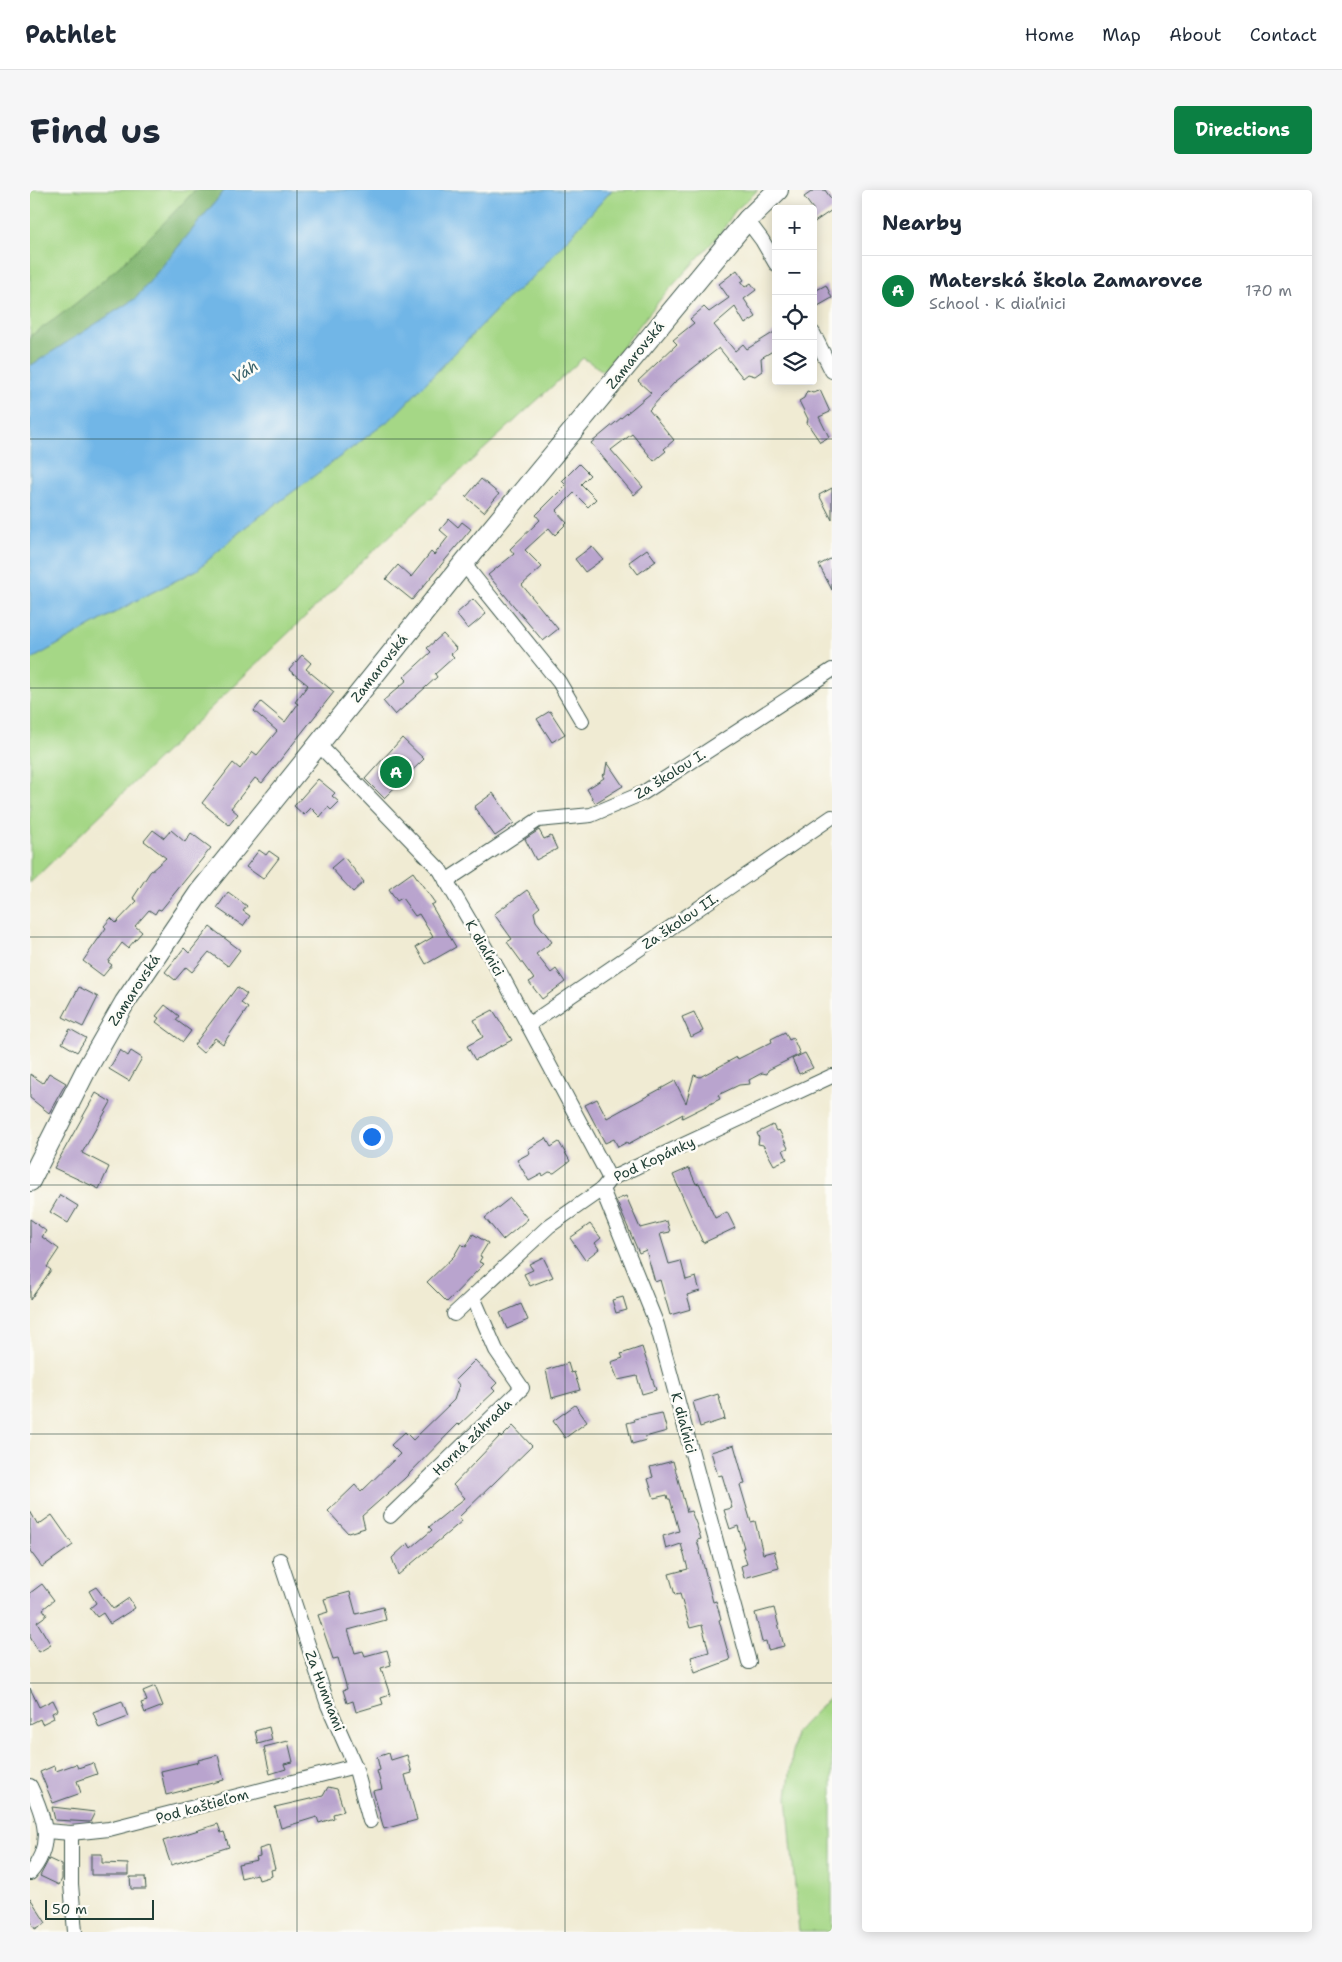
<!DOCTYPE html>
<meta charset="utf-8">
<style>
:root{--surface:#fff;--page:#f6f6f7;--text:#1f2937;--muted:#747a83;--line:#e0e1e3;--accent:#0b8043}
body{margin:0;font-family:"Shantell Sans",sans-serif;background:var(--page);color:var(--text)}
.controls{position:absolute;right:15px;top:15px;display:grid;overflow:hidden;border-radius:5px;box-shadow:0 2px 12px #0003}
.controls button{width:45px;height:45px;display:grid;place-items:center;padding:0;border:0;border-bottom:1px solid var(--line);background:var(--surface);color:var(--text);font:25px sans-serif}
.scale{position:absolute;left:15px;bottom:12px;width:109px;box-sizing:border-box;padding-left:5px;border:2px solid #1f3d34;border-top:0;font-size:14px;line-height:18px;white-space:nowrap;color:#1f3d34;-webkit-text-stroke:4px #fdfcf7;paint-order:stroke}
.you{position:absolute;left:341px;top:946px;width:18px;height:18px;margin:-12px;border:4px solid #fff;border-radius:50%;background:#1a73e8;box-shadow:0 0 0 8px #1a73e833}
.badge{display:grid;place-items:center;width:32px;height:32px;border-radius:50%;background:var(--accent);color:#fff;font-size:16px;font-weight:700}
.pin{position:absolute;translate:-50% -50%;border:2px solid #fff;box-shadow:0 1px 5px #0006}
.list{margin:0;padding:0;list-style:none}
h2{display:flex;justify-content:space-between;align-items:center;height:65px;margin:0;padding:0 20px;font-size:21px}
h2 small{font-size:16px;font-weight:400;color:var(--muted)}
.list li{display:grid;grid-template-columns:32px 1fr auto;gap:15px;align-items:center;box-sizing:border-box;height:70px;padding:0 20px;border-top:1px solid var(--line)}
.list b{display:block;font-size:19px;white-space:nowrap}
.list p{margin:0;font-size:16px;white-space:nowrap;color:var(--muted)}
.list em{font-size:16px;font-style:normal;color:var(--muted)}
.icon{flex:none;width:28px;height:28px;fill:none;stroke:currentColor;stroke-width:2;stroke-linecap:round;stroke-linejoin:round}
.map{position:relative;flex:none;width:802px;height:1742px;overflow:hidden;border-radius:5px}
header{display:flex;align-items:center;gap:30px;box-sizing:border-box;height:70px;padding:0 25px;background:var(--surface);border-bottom:1px solid var(--line)}
header strong{font-size:24px}
nav{display:flex;gap:28px;margin-inline-start:auto;font-size:18px}
.intro{display:flex;align-items:center;justify-content:space-between;box-sizing:border-box;height:120px;padding:0 30px}
h1{margin:0;font-size:35px}
.button{padding:12px 22px;border-radius:5px;background:var(--accent);color:#fff;font-size:18px;font-weight:700}
main{display:flex;gap:30px;padding:0 30px}
aside{flex:1;background:var(--surface);border-radius:5px;box-shadow:0 2px 12px #0003}
.map>svg:first-child{display:block}
.green{fill:#a5d786;stroke:#628a5d}
.forest{fill:#84b873;stroke:#527a54}
.water{fill:#71b6e7;stroke:#487a8e}
.building{fill:#b9a4ce}
.lines{fill:none;stroke-linecap:round;stroke-linejoin:round}
.street-casing{stroke:#3e574c;stroke-width:16}
.secondary-casing{stroke:#3e574c;stroke-width:22}
.street{stroke:#fff;stroke-width:14}
.secondary{stroke:#fff;stroke-width:20}
.grid{fill:none;stroke:#1f3d34;stroke-width:1;stroke-opacity:0.55}
.labels{text-anchor:middle;dominant-baseline:central;stroke-width:5;stroke-linejoin:round;paint-order:stroke}
.street-label{font-size:14px;fill:#1f3d34;stroke:#fdfcf7}
.water-label{font-size:15px;font-style:italic;fill:#38616a;stroke:#fdfcf7}
</style>
<header>
<strong>Pathlet</strong>
<nav><a>Home</a><a>Map</a><a>About</a><a>Contact</a></nav>
</header>
<div class="intro"><h1>Find us</h1><a class="button">Directions</a></div>
<main>
<div class="map">
<svg width="802" height="1742" viewBox="0 0 802 1742">
<rect width="100%" height="100%" fill="#fdfcf7"/>
<filter id="ink" filterUnits="userSpaceOnUse"><feTurbulence type="fractalNoise" baseFrequency=".02" numOctaves="2"/><feDisplacementMap in="SourceGraphic" scale="10" xChannelSelector="R" yChannelSelector="G"/><feConvolveMatrix kernelMatrix="1 2 1 2 8 2 1 2 1" color-interpolation-filters="sRGB"/></filter>
<filter id="wash" filterUnits="userSpaceOnUse"><feTurbulence type="fractalNoise" baseFrequency=".0096" numOctaves="4" result="noise"/><feDisplacementMap in="SourceGraphic" scale="20" xChannelSelector="R" yChannelSelector="G"/><feGaussianBlur stdDeviation="1.12" result="paint"/><feColorMatrix in="noise" values="0 0 0 0 0 0 0 0 0 0 0 0 0 0 0 0 0 1.4 0 .05"/><feComposite in="paint" operator="in"/></filter>
<g filter="url(#wash)">
<rect width="100%" height="100%" fill="#f0ebd3"/>
<g class="green">
<path d="M0 0H195L0 176Z"/>
<path d="M582 0H728L705 21 690 44 633 106 573 181 553 168 339 365 0 693V470L111 408 167 380 214 338 362 228 477 109 504 86Z"/>
<path d="M802 1505V1742H769L757 1607 765 1543Z"/>
</g>
<path class="forest" d="M165 0H195L106 108 0 176V146C62 106 115 54 165 0Z"/>
<path class="water" d="M195 0H582L504 86 477 109 362 228 214 338 167 380 111 408 0 470V176L106 108Z"/>
<g id="blocks">
<g class="building">
<path d="M784 0H795L802 10V20L783 33V19L774 7Z"/>
<path d="M707 80 714 90 711 92 715 97 721 93 726 100 714 109 726 127 715 134 705 117 684 135 705 161 713 154 717 159 746 141V159L731 168 732 181 725 186 718 184 713 188 689 158 645 192 619 220 644 250 634 259 636 261 624 271 602 244 581 260 613 297 604 305 561 253 621 203 608 191 647 154 643 150 664 133 660 129 674 117 679 122 699 108 689 94Z"/>
<path d="M796 95 802 108 788 116 783 108V102Z"/>
<path d="M790 200 800 222 789 227 799 247 790 252 777 233 778 229 769 211 774 208 777 201 783 203Z"/>
<path d="M549 274 560 285 551 294 566 309 558 317 544 303 526 321 537 333 525 345 519 338 495 360 512 377 492 395 528 439 513 451 458 385 484 364 480 359 510 330 506 325 536 295 532 291Z"/>
<path d="M451 289 469 304 454 322 436 307Z"/>
<path d="M802 298V330L789 305Z"/>
<path d="M419 329 428 337 432 332 441 339 382 410 356 389 368 375 381 387 401 362 404 365 418 347 410 340Z"/>
<path d="M562 356 573 369 555 382 545 369Z"/>
<path d="M617 359 626 371 608 384 599 372Z"/>
<path d="M802 368V400L789 375Z"/>
<path d="M443 409 456 424 438 439 426 424Z"/>
<path d="M413 444 427 459 421 464 424 467 405 484 407 487 365 525 353 511 377 490 374 487 401 462 397 458Z"/>
<path d="M272 465 281 473 276 479 304 502 232 593 225 588 201 618 208 624 199 635 172 613 203 573 210 579 223 562 227 565 247 541 224 521 231 512 255 532 268 514 265 512 278 495 259 480Z"/>
<path d="M520 521 535 544 522 552 507 529Z"/>
<path d="M372 548 394 569 354 608 335 589Z"/>
<path d="M577 572 593 596 565 613 557 599 574 588 572 585 575 584Z"/>
<path d="M288 589 305 603 302 606 309 612 301 620 298 617 290 627 281 618 274 625 264 616Z"/>
<path d="M463 603 484 633 465 646 444 617Z"/>
<path d="M123 640 134 648 141 640 155 652 161 643 181 658 131 720 128 719 125 724 119 720 105 736 112 742 98 758 92 753 78 772 82 775 73 786 53 771 76 738 74 736 81 728 86 733 107 711 103 708 120 682 136 668 114 651Z"/>
<path d="M509 640 514 649 521 646 527 659 506 670 495 649Z"/>
<path d="M229 660 236 665 239 661 249 668 233 689 216 677Z"/>
<path d="M314 667 334 692 323 702 301 678Z"/>
<path d="M383 682 405 713 401 715 426 757 396 774 386 757 403 747 389 724 385 726 372 708 367 711 359 699Z"/>
<path d="M497 700 510 717 504 722 506 731 522 752 506 764 521 783 526 779 535 792 512 809 499 792 504 789 477 752 482 749 464 724Z"/>
<path d="M198 702 217 716 213 721 220 726 213 736 187 718Z"/>
<path d="M180 737 210 760 198 776 179 762 162 782 156 777 145 790 135 782 154 758 159 763Z"/>
<path d="M49 797 68 807 53 837 33 827Z"/>
<path d="M207 797 217 804 211 813 218 818 193 854 185 848 173 863 164 855Z"/>
<path d="M135 815 149 826 146 830 161 841 153 852 126 832 129 828 126 826Z"/>
<path d="M463 820 482 850 445 870 437 856 453 847 444 830Z"/>
<path d="M664 822 673 841 661 847 652 827Z"/>
<path d="M40 839 56 848 47 862 32 853Z"/>
<path d="M755 842 759 850 763 848 770 864 738 880 737 884 732 883 719 890 720 894 709 895 688 905 690 909 652 928 653 924 598 954 597 952 588 957 584 949 575 953 555 915 567 909 577 928 645 891 656 913 664 885 670 887 707 867 708 869 742 852 741 849Z"/>
<path d="M90 860 98 866 101 861 112 868 99 891 79 879Z"/>
<path d="M775 863 783 878 769 884 762 869Z"/>
<path d="M19 883 36 893 19 923 0 908V884L13 893Z"/>
<path d="M66 903 81 912 52 963 79 977 69 999 24 978Z"/>
<path d="M743 935 746 941 749 940 758 958 753 960 757 969 744 975 733 955 728 954 729 948 727 943Z"/>
<path d="M516 948 521 957 529 952 540 971 524 983 519 982 513 986 512 984 499 991 487 970 500 963 498 959Z"/>
<path d="M659 978 666 994 669 993 685 1028 697 1022 705 1038 673 1053 643 985Z"/>
<path d="M30 1005 48 1016 38 1033 20 1022Z"/>
<path d="M596 1006 610 1038 637 1031 640 1042 630 1044 639 1074 651 1071 656 1090 666 1087 670 1101 657 1105 661 1119 640 1125 630 1090 625 1092 616 1060 609 1063 586 1010Z"/>
<path d="M480 1008 498 1029 473 1050 455 1028Z"/>
<path d="M0 1029 16 1041 12 1047 29 1059 17 1077 21 1080 0 1110Z"/>
<path d="M560 1034 571 1048 565 1053 569 1059 555 1070 540 1048Z"/>
<path d="M443 1044 458 1053 450 1066 452 1067 449 1072 454 1074 417 1112 397 1092 424 1066 431 1054 436 1057Z"/>
<path d="M513 1067 523 1087 500 1096 494 1084 503 1080 499 1074Z"/>
<path d="M593 1107 597 1120 586 1123 582 1110Z"/>
<path d="M491 1114 498 1130 477 1139 470 1123Z"/>
<path d="M612 1157 626 1200 612 1204 607 1186 588 1190 581 1172 593 1168 591 1164Z"/>
<path d="M445 1170 467 1193 462 1198 465 1201 429 1235 428 1234 374 1289 332 1326 335 1338 318 1343 298 1321 325 1295 331 1302 370 1264 361 1255 375 1242 383 1250 424 1210 429 1195 425 1190Z"/>
<path d="M538 1173 541 1183 544 1182 550 1200 522 1208 516 1180Z"/>
<path d="M688 1204 695 1229 670 1237 663 1212Z"/>
<path d="M545 1215 557 1232 535 1248 523 1231Z"/>
<path d="M632 1223 637 1241 615 1247 616 1250 602 1254 597 1233 605 1231 604 1229Z"/>
<path d="M483 1236 502 1256 429 1327 432 1331 368 1385 362 1368 378 1353 381 1358 402 1340 399 1337 435 1308 423 1295 470 1246 471 1248Z"/>
<path d="M704 1255 715 1294 710 1295 721 1332 725 1331 733 1364 744 1361 749 1378 714 1388 711 1376 717 1374 712 1358H714L708 1336 700 1339 694 1320 702 1318 692 1285 688 1286 681 1262Z"/>
<path d="M643 1271 657 1322 661 1321 667 1336 671 1349 667 1350 683 1412 686 1411 691 1429 689 1430 700 1470 665 1483 661 1467 679 1462 672 1435 660 1438 650 1404 645 1405 639 1384 658 1379 651 1354 636 1359 633 1346 649 1341 640 1309H638L637 1305 624 1308 618 1289 623 1287 620 1277Z"/>
<path d="M0 1321 8 1335 22 1325 43 1355 12 1377 0 1361Z"/>
<path d="M12 1394 24 1410 13 1419 17 1425 7 1432 21 1455 9 1462 0 1447V1403Z"/>
<path d="M66 1397 83 1419 99 1408 105 1418 80 1434 73 1423 67 1427 60 1418 66 1413 59 1401Z"/>
<path d="M320 1402 326 1424 353 1417 356 1430 318 1440 325 1463 333 1461 335 1466 357 1460 361 1475 351 1478 360 1505 351 1508 353 1514 326 1522 323 1511 317 1513 313 1500 317 1499 308 1468 303 1469 288 1425 298 1422 294 1409Z"/>
<path d="M744 1418 754 1456 738 1460 736 1451 732 1452 725 1423Z"/>
<path d="M125 1496 133 1516 115 1523 111 1513 117 1511 113 1501Z"/>
<path d="M0 1498 9 1517 23 1510 28 1520 22 1523 24 1528 12 1534 10 1529 0 1534Z"/>
<path d="M92 1511 98 1527 69 1538 63 1522Z"/>
<path d="M239 1537 242 1550 228 1554 225 1541Z"/>
<path d="M258 1551 263 1572 254 1574 256 1579 240 1584 234 1557Z"/>
<path d="M359 1563 361 1570 377 1565 382 1583 375 1585 387 1630 354 1639 343 1601 352 1599 347 1581 350 1580 347 1567Z"/>
<path d="M188 1565 194 1590 136 1605 131 1581 169 1572 168 1570Z"/>
<path d="M63 1573 67 1584 47 1591 51 1603 23 1613 10 1582 24 1576 26 1581 46 1574 48 1578Z"/>
<path d="M298 1597 307 1599 314 1621 303 1624 304 1628 289 1633 287 1627 251 1638 245 1617 293 1606Z"/>
<path d="M22 1617 65 1622 60 1632 25 1630Z"/>
<path d="M188 1634 191 1643 194 1642 199 1657 141 1675 133 1651Z"/>
<path d="M239 1656 245 1679 241 1680 242 1686 229 1690 227 1684 211 1688 208 1674 227 1670 226 1667 230 1666 229 1659Z"/>
<path d="M61 1664H72V1673L98 1674V1685H61Z"/>
<path d="M19 1669 32 1675V1689L29 1695 10 1686Z"/>
<path d="M100 1687H115L116 1699H101Z"/>
<path d="M0 1708 16 1733 5 1739 0 1730Z"/>
</g>
</g>
</g>
<g filter="url(#ink)">
<use href="#blocks" fill-opacity="0" stroke="#3e574c" stroke-width="1"/>
<g class="lines">
<defs>
<g id="street">
<path d="M717 30 732 50 746 74"/>
<path d="M783 143 802 181"/>
<path d="M433 373 529 492 552 531"/>
<path d="M290 556 410 680 473 788 580 989"/>
<path d="M416 691 508 630 561 625 613 603 802 480"/>
<path d="M498 835 802 627"/>
<path d="M572 999 627 1135 719 1472"/>
<path d="M424 1124 519 1036 572 999 580 989 802 886"/>
<path d="M360 1326 492 1198 466 1160 443 1107"/>
<path d="M250 1370 298 1515 325 1576 340 1631"/>
<path d="M0 1596C14 1626 25 1654 0 1683"/>
<path d="M16 1641 41 1643 79 1639 325 1576"/>
<path d="M41 1643V1694L45 1742"/>
</g>
<path id="secondary" d="M0 991 55 882 95 812 169 703 446 358 717 30 748 0"/>
</defs>
<use href="#street" class="street-casing"/>
<use href="#secondary" class="secondary-casing"/>
<use href="#street" class="street"/>
<use href="#secondary" class="secondary"/>
</g>
</g>
<path class="grid" d="M267 0V1742M535 0V1742M0 249H802M0 498H802M0 747H802M0 995H802M0 1244H802M0 1493H802"/>
<g class="labels">
<g class="street-label">
<text transform="translate(605 165) rotate(-51)">Zamarovská</text>
<text transform="translate(349 478) rotate(-52)">Zamarovská</text>
<text transform="translate(640 584) rotate(-32)">Za školou I.</text>
<text transform="translate(650 731) rotate(-34)">Za školou II.</text>
<text transform="translate(455 758) rotate(60)">K diaľnici</text>
<text transform="translate(104 800) rotate(-57)">Zamarovská</text>
<text transform="translate(624 969) rotate(-25)">Pod Kopánky</text>
<text transform="translate(654 1233) rotate(75)">K diaľnici</text>
<text transform="translate(442 1247) rotate(-44)">Horná záhrada</text>
<text transform="translate(295 1501) rotate(69)">Za Humnami</text>
<text transform="translate(172 1616) rotate(-15)">Pod kaštieľom</text>
</g>
<g class="water-label">
<text transform="translate(215 182) rotate(-34)">Váh</text>
</g>
</g>
</svg>
<div class="controls">
<button>+</button>
<button>−</button>
<button><svg class="icon" aria-label="locate" viewBox="0 0 24 24"><circle cx="12" cy="12" r="6"/><path d="M12 2v4M12 18v4M2 12h4M18 12h4"/></svg></button>
<button><svg class="icon" aria-label="layers" viewBox="0 0 24 24"><path d="M12 4l9 5-9 5-9-5zM3 14l9 5 9-5"/></svg></button>
</div>
<div class="scale">50 m</div>
<div class="you"></div>
<div class="pin badge" style="left:366px;top:582px">A</div>
</div>
<aside>
<h2>Nearby<small></small></h2>
<ul class="list">
<li><span class="badge">A</span><div><b>Materská škola Zamarovce</b><p>School · K diaľnici</p></div><em>170 m</em></li>
</ul>
</aside>
</main>
